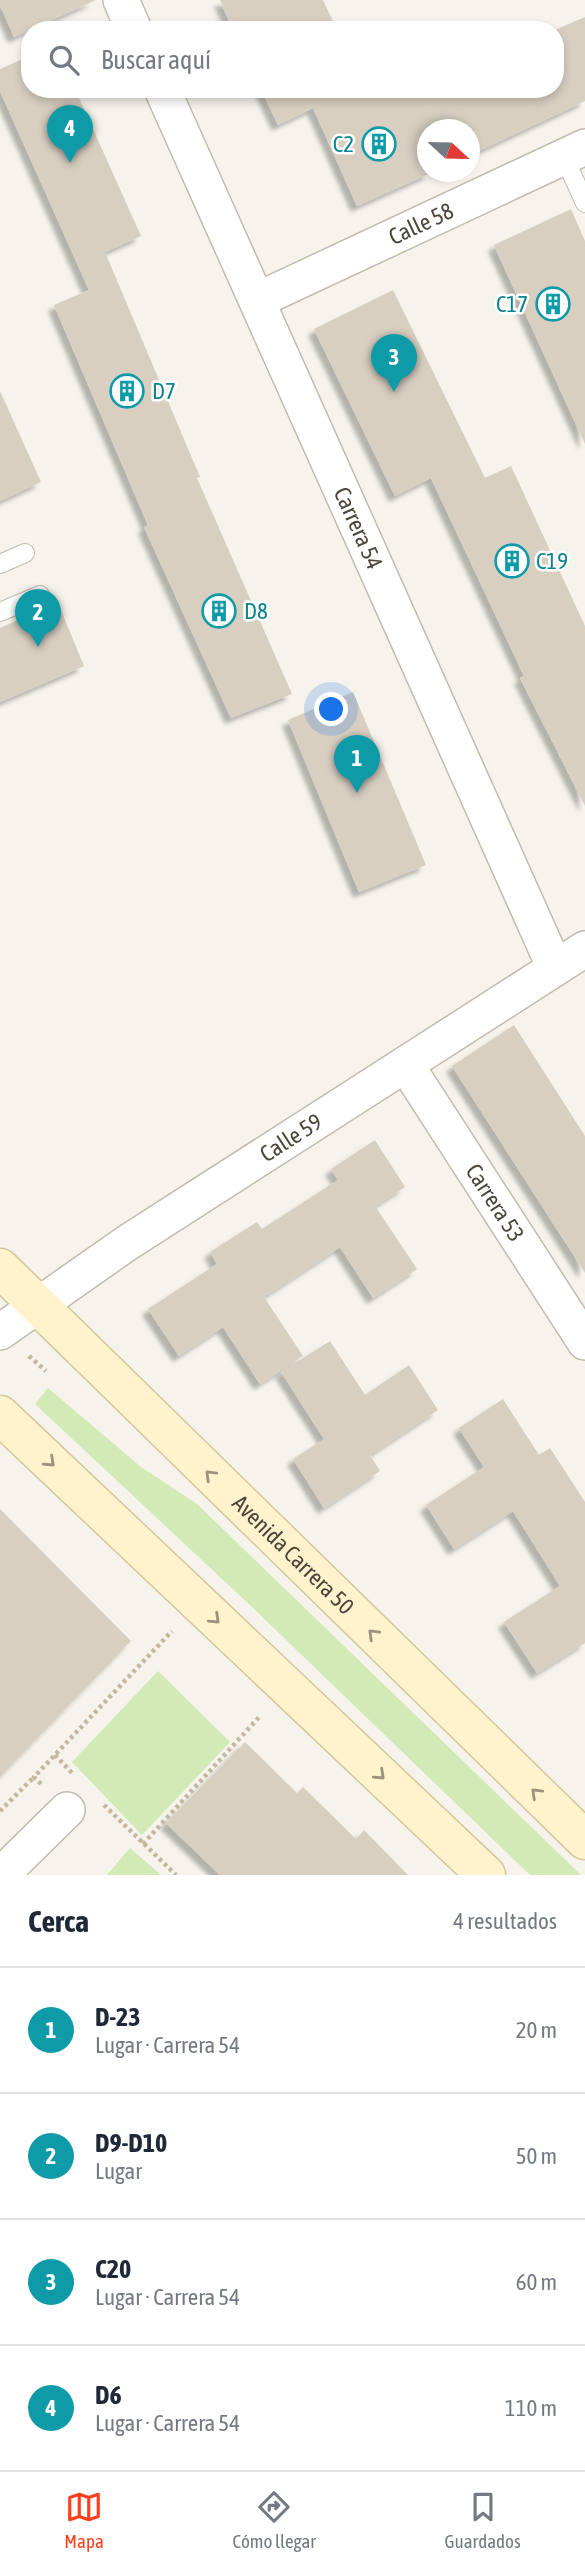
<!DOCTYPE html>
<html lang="es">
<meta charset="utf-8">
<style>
:root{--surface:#fff;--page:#f6f6f7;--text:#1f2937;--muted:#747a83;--line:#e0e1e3;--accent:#fc3f1d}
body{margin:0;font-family:"Asap Condensed",sans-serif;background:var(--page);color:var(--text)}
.compass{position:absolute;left:417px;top:119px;width:63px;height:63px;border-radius:50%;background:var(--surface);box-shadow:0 4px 10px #0003;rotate:112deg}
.you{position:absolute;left:332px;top:710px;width:24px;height:24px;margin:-18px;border:5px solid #fff;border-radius:50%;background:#1a73e8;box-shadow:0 0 0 10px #1a73e833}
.badge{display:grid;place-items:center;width:46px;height:46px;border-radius:50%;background:var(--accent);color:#fff;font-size:23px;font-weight:700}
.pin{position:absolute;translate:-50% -58px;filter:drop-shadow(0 2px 4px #0008)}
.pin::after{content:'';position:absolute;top:37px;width:24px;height:21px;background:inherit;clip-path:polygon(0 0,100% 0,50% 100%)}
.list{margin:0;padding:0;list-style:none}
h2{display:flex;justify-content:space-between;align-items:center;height:91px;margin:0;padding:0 28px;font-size:30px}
h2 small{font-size:23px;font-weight:400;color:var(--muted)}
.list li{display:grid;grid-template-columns:46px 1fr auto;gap:21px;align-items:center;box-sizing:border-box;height:126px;padding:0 28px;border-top:2px solid var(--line)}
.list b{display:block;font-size:26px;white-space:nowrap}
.list p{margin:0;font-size:23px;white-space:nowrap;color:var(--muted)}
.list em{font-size:23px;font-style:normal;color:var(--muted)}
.icon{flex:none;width:38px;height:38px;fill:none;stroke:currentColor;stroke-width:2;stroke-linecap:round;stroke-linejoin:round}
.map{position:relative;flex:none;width:585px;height:1875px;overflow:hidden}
.search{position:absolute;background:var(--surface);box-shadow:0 4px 10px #0003;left:21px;right:21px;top:21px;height:77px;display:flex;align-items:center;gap:18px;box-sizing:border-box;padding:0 24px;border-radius:28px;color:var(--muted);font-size:26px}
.sheet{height:595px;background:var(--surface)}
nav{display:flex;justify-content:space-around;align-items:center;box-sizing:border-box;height:98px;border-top:2px solid var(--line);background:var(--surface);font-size:19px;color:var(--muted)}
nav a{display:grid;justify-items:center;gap:4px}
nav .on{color:var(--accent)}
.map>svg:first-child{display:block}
.green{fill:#d2eab5}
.building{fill:#d8cfc1;filter:url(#shadow)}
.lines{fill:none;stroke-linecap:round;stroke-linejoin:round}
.service-casing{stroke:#c2bbae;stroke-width:20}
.minor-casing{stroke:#c2bbae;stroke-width:38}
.secondary-casing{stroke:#d6c79b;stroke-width:41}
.path{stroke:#c4b79f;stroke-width:4.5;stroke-dasharray:3.5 3.5;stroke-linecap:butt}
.service{stroke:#fff;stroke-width:18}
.minor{stroke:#fff;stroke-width:35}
.secondary{stroke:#fff3cd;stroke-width:38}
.oneway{stroke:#9c937c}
.labels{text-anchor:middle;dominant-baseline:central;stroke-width:5;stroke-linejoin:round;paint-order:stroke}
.culture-label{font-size:23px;fill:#0d838f;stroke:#fff;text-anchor:start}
.street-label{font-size:23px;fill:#4b4439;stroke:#fff}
</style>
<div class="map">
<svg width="585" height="1875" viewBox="0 0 585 1875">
<defs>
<filter id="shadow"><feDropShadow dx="-6" dy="6" stdDeviation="2" flood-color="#0004"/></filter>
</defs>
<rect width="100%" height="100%" fill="#f6f3ec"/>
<g class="green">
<path d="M48 1388 141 1467 197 1504 581 1875H530L252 1607 35 1404Z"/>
<path d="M158 1671 230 1742 142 1835 72 1762Z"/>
<path d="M130 1848 161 1875H107Z"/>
</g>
<g class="building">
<path d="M0 0H96L14 37 0 5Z"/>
<path d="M220 0H323L337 30H233Z"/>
<path d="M585 17V101L470 155V130H428V172H433L357 206 313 108 278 125 261 89H555V30Z"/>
<path d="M30 56V89H75L141 236 105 252 200 477 197 478 292 694 231 718 144 527 148 525 54 305 89 290 0 91V69Z"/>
<path d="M571 209 585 241V444L494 245Z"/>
<path d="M393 290 485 478 511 466 585 626V806L520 678 524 676 431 478 395 496 314 329Z"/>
<path d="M0 391 41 482 0 501Z"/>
<path d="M58 603 84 666 0 702V628Z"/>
<path d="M353 692 426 865 359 892 288 720Z"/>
<path d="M514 1025 585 1136V1273L452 1066Z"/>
<path d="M375 1140 405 1187 375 1206 417 1269 373 1298 340 1247 264 1297 303 1356 260 1384 223 1327 179 1356 148 1309 217 1264 210 1252 257 1222 262 1229 338 1180 331 1169Z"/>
<path d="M330 1341 365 1395 409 1365 438 1410 370 1455 380 1471 324 1508 293 1459 324 1439 281 1372Z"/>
<path d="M503 1399 539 1455 550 1448 585 1502V1643L537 1673 504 1622 560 1586 513 1511 454 1549 426 1505 484 1467 459 1428Z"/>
<path d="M0 1509 131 1641 0 1777Z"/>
<path d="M245 1742 297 1793 303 1787 356 1839 364 1830 408 1875H220L166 1823Z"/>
</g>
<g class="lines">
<defs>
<g id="service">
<path d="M564 157 585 203"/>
<path d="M0 564 25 553"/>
<path d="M0 612 40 595"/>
</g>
<g id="minor">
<path d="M121 0 134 30"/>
<path id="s1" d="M162 89 555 968"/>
<path id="s2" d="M258 300 585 147"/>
<path id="s3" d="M406 1065 585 1342"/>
<path id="s4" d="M0 1332 127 1243 585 949"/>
<path d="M1 1875 67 1810"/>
</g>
<g id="secondary">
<path id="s5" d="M0 1268 585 1840"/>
<path d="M0 1415 486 1875"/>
</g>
</defs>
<use href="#service" class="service-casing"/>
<use href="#minor" class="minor-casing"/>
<use href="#secondary" class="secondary-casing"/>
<g class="path">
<path d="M29 1356 46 1371"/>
<path d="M55 1755 73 1774"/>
<path d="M41 1784 34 1777 172 1631"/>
<path d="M104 1805 176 1875"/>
<path d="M0 1811 34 1777"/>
<path d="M143 1844 261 1715"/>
</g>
<use href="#service" class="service"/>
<use href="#minor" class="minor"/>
<use href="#secondary" class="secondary"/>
</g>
<defs><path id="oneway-chevron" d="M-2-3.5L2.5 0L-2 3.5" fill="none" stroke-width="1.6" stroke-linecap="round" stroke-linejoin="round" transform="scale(1.75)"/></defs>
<g class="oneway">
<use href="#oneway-chevron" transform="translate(50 1462) rotate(43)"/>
<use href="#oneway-chevron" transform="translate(210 1475) rotate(-136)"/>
<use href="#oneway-chevron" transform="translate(215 1619) rotate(43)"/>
<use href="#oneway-chevron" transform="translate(373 1634) rotate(-136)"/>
<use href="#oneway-chevron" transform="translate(380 1775) rotate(43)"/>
<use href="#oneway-chevron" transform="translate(536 1793) rotate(-136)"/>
</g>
<defs>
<symbol id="building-ring" viewBox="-11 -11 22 22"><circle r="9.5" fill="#fff" stroke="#0f9aa8" stroke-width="1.5"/><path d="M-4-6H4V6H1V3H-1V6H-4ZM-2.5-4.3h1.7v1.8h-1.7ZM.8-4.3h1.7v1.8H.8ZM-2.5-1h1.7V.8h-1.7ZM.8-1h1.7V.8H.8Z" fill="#0f9aa8"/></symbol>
</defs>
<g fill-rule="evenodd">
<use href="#building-ring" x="360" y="125" width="38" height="38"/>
<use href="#building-ring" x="534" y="285" width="38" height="38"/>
<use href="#building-ring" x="108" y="372" width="38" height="38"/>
<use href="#building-ring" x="493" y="542" width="38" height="38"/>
<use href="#building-ring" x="200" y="592" width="38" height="38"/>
</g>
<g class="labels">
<g class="culture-label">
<text x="354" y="144" text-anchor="end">C2</text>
<text x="528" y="304" text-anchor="end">C17</text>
<text x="152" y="391">D7</text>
<text x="536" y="561">C19</text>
<text x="244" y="611">D8</text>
</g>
<g class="street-label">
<text stroke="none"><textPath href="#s2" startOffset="180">Calle 58</textPath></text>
<text stroke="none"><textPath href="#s1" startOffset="481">Carrera 54</textPath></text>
<text stroke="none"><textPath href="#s4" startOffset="350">Calle 59</textPath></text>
<text stroke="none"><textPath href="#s3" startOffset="164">Carrera 53</textPath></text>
<text stroke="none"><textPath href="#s5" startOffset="410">Avenida Carrera 50</textPath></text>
</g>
</g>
</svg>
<svg class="compass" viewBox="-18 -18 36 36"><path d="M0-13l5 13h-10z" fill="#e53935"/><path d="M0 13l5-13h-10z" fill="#747a83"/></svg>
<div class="you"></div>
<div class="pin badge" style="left:357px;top:793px;background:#0f9aa8">1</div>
<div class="pin badge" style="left:38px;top:647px;background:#0f9aa8">2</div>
<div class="pin badge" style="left:394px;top:392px;background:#0f9aa8">3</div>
<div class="pin badge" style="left:70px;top:163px;background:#0f9aa8">4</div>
<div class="search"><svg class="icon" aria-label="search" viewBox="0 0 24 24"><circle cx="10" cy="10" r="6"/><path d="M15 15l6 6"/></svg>Buscar aquí</div>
</div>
<section class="sheet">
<h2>Cerca<small>4 resultados</small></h2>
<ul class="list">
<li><span class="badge" style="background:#0f9aa8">1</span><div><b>D-23</b><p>Lugar · Carrera 54</p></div><em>20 m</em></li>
<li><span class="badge" style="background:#0f9aa8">2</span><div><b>D9-D10</b><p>Lugar</p></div><em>50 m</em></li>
<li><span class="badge" style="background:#0f9aa8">3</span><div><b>C20</b><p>Lugar · Carrera 54</p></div><em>60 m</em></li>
<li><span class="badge" style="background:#0f9aa8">4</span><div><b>D6</b><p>Lugar · Carrera 54</p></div><em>110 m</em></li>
</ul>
</section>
<nav>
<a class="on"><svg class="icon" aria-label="map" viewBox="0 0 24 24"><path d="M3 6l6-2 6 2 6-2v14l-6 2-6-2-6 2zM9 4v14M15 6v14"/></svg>Mapa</a>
<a><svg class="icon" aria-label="directions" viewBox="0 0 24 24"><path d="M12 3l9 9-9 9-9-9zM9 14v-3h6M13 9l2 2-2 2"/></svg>Cómo llegar</a>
<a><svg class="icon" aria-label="saved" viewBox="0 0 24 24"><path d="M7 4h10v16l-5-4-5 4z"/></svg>Guardados</a>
</nav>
